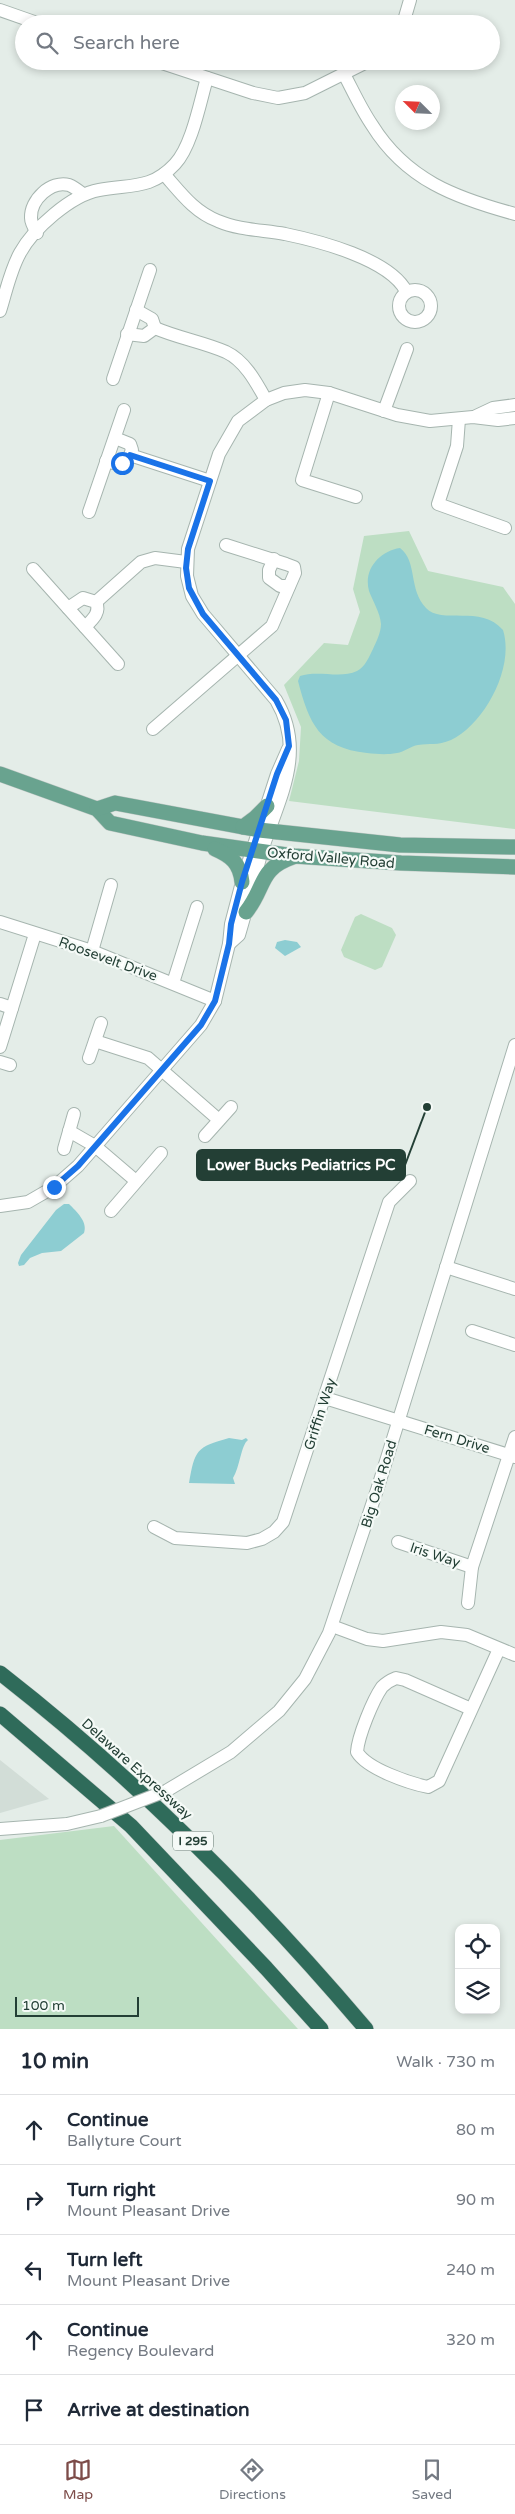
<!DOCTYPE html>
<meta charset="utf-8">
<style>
:root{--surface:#fff;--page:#f6f6f7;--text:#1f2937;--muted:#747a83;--line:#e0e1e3;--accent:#7d4c49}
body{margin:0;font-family:"Varela Round",sans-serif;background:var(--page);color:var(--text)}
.controls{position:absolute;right:15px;bottom:15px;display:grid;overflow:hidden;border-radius:10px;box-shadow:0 2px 8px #0003}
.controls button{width:45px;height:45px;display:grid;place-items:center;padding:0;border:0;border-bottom:1px solid var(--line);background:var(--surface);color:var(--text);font:25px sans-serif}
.compass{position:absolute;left:395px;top:85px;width:45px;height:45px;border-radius:50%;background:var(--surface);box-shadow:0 2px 8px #0003;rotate:294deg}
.scale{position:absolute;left:15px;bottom:12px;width:124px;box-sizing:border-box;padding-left:5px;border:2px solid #233f35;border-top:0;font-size:14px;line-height:18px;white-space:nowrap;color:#233f35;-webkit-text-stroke:4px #f5faf7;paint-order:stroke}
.stop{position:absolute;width:15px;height:15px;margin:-11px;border:4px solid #1a73e8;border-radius:50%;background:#fff}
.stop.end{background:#1a73e8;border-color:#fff;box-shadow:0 1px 5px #0008}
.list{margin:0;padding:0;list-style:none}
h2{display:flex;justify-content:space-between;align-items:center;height:65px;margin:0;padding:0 20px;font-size:21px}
h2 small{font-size:16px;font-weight:400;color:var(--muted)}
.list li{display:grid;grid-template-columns:32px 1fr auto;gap:15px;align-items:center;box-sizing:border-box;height:70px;padding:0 20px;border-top:1px solid var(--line)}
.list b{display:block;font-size:19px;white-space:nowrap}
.list p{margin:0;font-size:16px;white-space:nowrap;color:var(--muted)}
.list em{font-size:16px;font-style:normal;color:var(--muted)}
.icon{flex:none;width:28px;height:28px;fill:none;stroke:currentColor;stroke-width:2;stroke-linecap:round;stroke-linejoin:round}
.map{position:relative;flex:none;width:515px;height:2029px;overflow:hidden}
.search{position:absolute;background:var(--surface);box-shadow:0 2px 8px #0003;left:15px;right:15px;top:15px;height:55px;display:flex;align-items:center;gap:12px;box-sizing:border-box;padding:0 18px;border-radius:28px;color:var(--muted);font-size:19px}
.sheet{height:415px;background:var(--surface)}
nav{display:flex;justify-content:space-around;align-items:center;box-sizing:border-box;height:70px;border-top:1px solid var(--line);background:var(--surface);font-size:14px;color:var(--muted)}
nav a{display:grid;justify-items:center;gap:2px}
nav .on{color:var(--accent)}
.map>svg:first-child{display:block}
.built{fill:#d2ddd7}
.green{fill:#bddec3}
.water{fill:#8dcdd2}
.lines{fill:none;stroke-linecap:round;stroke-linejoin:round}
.minor-casing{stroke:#a6b5af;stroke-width:14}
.major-casing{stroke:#c1c9c6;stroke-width:16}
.highway-casing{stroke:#c1c9c6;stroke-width:16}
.minor{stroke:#fff;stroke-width:12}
.major{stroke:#69a38f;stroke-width:15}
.highway{stroke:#2f6b5a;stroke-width:15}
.minor-bridge-casing{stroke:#a6b5af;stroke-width:14;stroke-linecap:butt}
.minor-bridge{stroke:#fff;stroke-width:12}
.route{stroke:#1a73e8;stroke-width:6}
.labels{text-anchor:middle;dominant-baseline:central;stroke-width:4.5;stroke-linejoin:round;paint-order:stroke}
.shield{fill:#f5faf7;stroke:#62776f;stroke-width:1}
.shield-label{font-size:12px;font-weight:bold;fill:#233f35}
.street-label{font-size:14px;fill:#233f35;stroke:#f5faf7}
.leader{fill:none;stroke:#233f35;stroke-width:2}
.callout-dot{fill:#233f35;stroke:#f5faf7;stroke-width:2}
.callout{fill:#233f35;stroke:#233f35;stroke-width:2}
.callout-label{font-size:15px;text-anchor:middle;font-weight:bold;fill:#fff}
</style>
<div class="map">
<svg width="515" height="2029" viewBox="0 0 515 2029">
<rect width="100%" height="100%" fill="#e4ede8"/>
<path class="built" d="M0 1760 49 1799 0 1813Z"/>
<g class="green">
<path d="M409 531 428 571 503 587 515 604V829L289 801 299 761 301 727 284 685 324 643 348 645 360 612 353 589 364 536Z"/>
<path d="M361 914 392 928 396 935 382 967 375 970 344 957 341 950 355 917Z"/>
<path d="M114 1826 298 2029H0V1840Z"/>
</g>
<g class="water">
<path d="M400 548C418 562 408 589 426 608 441 625 481 604 503 630 515 668 484 724 451 740 437 746 430 743 418 745 411 746 404 752 397 753 386 755 377 754 367 753 319 748 309 723 298 681L300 676C318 670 341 679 357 671 365 667 369 657 373 649 376 642 381 633 381 624 380 612 373 602 369 591 363 569 380 551 400 548Z"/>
<path d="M285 940 297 942 301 947 285 956 275 948 277 942Z"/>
<path d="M64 1204H69C77 1212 88 1222 84 1233L61 1251 42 1253 30 1258 24 1265 19 1266 18 1263 21 1255 56 1210Z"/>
<path d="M229 1438 242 1440 246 1438 248 1440C241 1445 240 1467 233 1478L235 1484 189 1483C195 1450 196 1447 229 1438Z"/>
</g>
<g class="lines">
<defs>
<g id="minor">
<path d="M0 10 40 24"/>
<path d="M403 24 410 0"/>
<path d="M156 61 253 93 278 98 305 93 369 61"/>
<path d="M344 74C353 91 361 109 372 125 406 180 456 198 515 214"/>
<path d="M164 174C180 192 194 212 218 221 239 230 263 230 285 234 319 241 389 259 406 291"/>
<path d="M37 233C34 228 31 223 31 218 30 200 51 180 69 185 74 187 79 191 83 194"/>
<circle cx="415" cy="306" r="16"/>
<path d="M0 311C6 292 10 271 20 253 33 229 71 195 99 190 130 184 151 190 175 164 192 146 200 102 207 78"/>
<path d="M155 328C178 338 203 342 226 352 245 361 256 382 266 400"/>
<path d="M127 334 144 336 155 328 152 319 136 310"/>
<path d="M113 379 150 270"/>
<path d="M329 393 302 480 356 497"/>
<path d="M384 411 407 349"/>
<path d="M476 416 493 408 515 405"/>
<path d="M459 419 457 446 438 504 505 528"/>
<path d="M130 455 210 481"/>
<path d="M106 461 117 464 128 460 132 450 130 444 115 438"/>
<path d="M89 512 124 410"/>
<path d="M274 559 269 570V578L280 586H289"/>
<path d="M33 569 118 664"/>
<path d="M96 602 141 562 155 558 186 562"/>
<path d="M68 608 83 598 96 602C101 613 92 620 85 627"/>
<path d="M153 729 272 626 295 573 294 567 286 564 226 545"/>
<path d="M0 922 92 951 215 1001"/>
<path d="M229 944 239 935C247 908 254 881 261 854 277 801 308 754 276 700L203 614 192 596 187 576 188 549 219 454 238 421 266 400 284 393 305 390 329 393 397 415 430 421 473 417 498 420 515 418"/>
<path d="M92 951 111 885"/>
<path d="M173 983 197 907"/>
<path d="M0 1004 12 1008"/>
<path d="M95 1041 148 1058 219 1120"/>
<path d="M0 1047 35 934"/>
<path d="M89 1058 101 1023"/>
<path d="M0 1062 10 1065"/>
<path d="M69 1131 95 1146 136 1181"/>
<path d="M205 1136 231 1107"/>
<path d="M64 1149 74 1114"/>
<path d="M0 1206 28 1202 54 1187 78 1166 201 1025 215 1001 229 944 231 924 242 882 277 774 288 749"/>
<path d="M111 1211 161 1153"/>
<path d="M446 1267 515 1289"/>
<path d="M472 1331 515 1345"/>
<path d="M325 1398 515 1457"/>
<path d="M154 1527 175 1538 247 1543 262 1539 274 1532 283 1522 389 1202 410 1181"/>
<path d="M398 1542 472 1567"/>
<path d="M468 1603 472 1567 515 1437"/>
<path d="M332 1626 367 1639 383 1641 441 1632 467 1635 515 1655"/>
<path d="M471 1709 405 1680 396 1678C391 1680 386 1683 382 1687 373 1700 358 1736 357 1752 367 1769 409 1783 428 1787L439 1781 499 1649"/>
<path d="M166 1791 231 1752 279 1711 305 1679 329 1633 378 1487 515 1045"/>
<path d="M0 1829 67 1824 101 1816"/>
</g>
<g id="major">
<path d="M0 774 97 809 110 823 202 843 294 856 401 863 515 867"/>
<path d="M97 809 115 803 259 830 400 845 515 847"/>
<path d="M243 827 255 818 267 806"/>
<path d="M215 849C231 856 240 863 242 882"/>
<path d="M246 912C266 887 258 869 293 857"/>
</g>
<g id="highway">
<path d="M0 1673C136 1779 255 1898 366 2029"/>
<path d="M0 1714 131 1826 266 1968 321 2029"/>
</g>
</defs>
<use href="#minor" class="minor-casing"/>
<use href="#major" class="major-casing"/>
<use href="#highway" class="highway-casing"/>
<use href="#minor" class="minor"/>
<use href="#major" class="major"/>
<use href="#highway" class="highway"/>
<defs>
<path id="minor-bridge" d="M101 1816 166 1791"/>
</defs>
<use href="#minor-bridge" class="minor-bridge-casing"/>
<use href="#minor-bridge" class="minor-bridge"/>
</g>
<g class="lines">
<path class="route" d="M54 1187 78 1166 201 1025 215 1001 229 944 231 924 242 882 277 774 289 746 286 720 276 700 203 614 189 588 186 568 188 549 210 481 130 455 128 460 122 463"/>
</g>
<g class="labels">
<rect class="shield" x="173" y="1831.5" width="40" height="19" rx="4"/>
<g class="shield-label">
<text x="193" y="1841">I 295</text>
</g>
<g class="street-label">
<text transform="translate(331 858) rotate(5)">Oxford Valley Road</text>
<text transform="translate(108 959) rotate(20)">Roosevelt Drive</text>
<text transform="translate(320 1414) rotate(-72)">Griffin Way</text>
<text transform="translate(457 1439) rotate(17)">Fern Drive</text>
<text transform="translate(379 1484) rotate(-73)">Big Oak Road</text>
<text transform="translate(435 1555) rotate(18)">Iris Way</text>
<text transform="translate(137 1769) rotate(42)">Delaware Expressway</text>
</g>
</g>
<path class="leader" d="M427 1107L405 1165"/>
<circle class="callout-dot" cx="427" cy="1107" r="5"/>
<rect class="callout" x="197" y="1150" width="208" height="30" rx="5"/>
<g class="callout-label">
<text x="301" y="1170">Lower Bucks Pediatrics PC</text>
</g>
</svg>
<div class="controls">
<button><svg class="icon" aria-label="locate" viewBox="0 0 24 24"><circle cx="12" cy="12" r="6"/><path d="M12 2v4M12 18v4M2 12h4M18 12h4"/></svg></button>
<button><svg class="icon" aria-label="layers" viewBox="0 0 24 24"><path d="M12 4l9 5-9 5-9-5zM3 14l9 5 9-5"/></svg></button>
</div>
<svg class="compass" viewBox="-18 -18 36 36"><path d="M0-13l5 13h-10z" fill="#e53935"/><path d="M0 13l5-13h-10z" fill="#747a83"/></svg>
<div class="scale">100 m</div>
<div class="stop" style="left:122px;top:463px"></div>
<div class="stop end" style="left:54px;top:1187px"></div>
<div class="search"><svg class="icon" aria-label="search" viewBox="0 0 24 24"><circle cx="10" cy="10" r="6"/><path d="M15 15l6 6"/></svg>Search here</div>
</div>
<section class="sheet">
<h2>10 min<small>Walk · 730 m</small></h2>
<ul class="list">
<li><svg class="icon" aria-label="ahead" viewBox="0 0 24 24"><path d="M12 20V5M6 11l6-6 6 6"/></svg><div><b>Continue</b><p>Ballyture Court</p></div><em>80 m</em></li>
<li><svg class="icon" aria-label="right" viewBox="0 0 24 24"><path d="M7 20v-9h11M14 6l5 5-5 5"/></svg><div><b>Turn right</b><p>Mount Pleasant Drive</p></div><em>90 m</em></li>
<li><svg class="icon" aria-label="left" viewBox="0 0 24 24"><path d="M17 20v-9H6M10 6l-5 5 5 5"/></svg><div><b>Turn left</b><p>Mount Pleasant Drive</p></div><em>240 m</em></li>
<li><svg class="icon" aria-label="ahead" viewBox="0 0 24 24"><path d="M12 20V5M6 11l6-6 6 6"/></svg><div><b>Continue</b><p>Regency Boulevard</p></div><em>320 m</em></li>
<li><svg class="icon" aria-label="arrive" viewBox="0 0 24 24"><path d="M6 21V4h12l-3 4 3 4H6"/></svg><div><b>Arrive at destination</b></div></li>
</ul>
</section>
<nav>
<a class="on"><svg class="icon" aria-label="map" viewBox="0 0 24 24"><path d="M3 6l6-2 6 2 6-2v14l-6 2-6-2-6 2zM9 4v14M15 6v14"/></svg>Map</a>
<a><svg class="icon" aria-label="directions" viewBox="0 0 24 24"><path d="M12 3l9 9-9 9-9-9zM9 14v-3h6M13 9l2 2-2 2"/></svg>Directions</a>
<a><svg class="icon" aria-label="saved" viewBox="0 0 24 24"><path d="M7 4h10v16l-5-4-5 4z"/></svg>Saved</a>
</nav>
